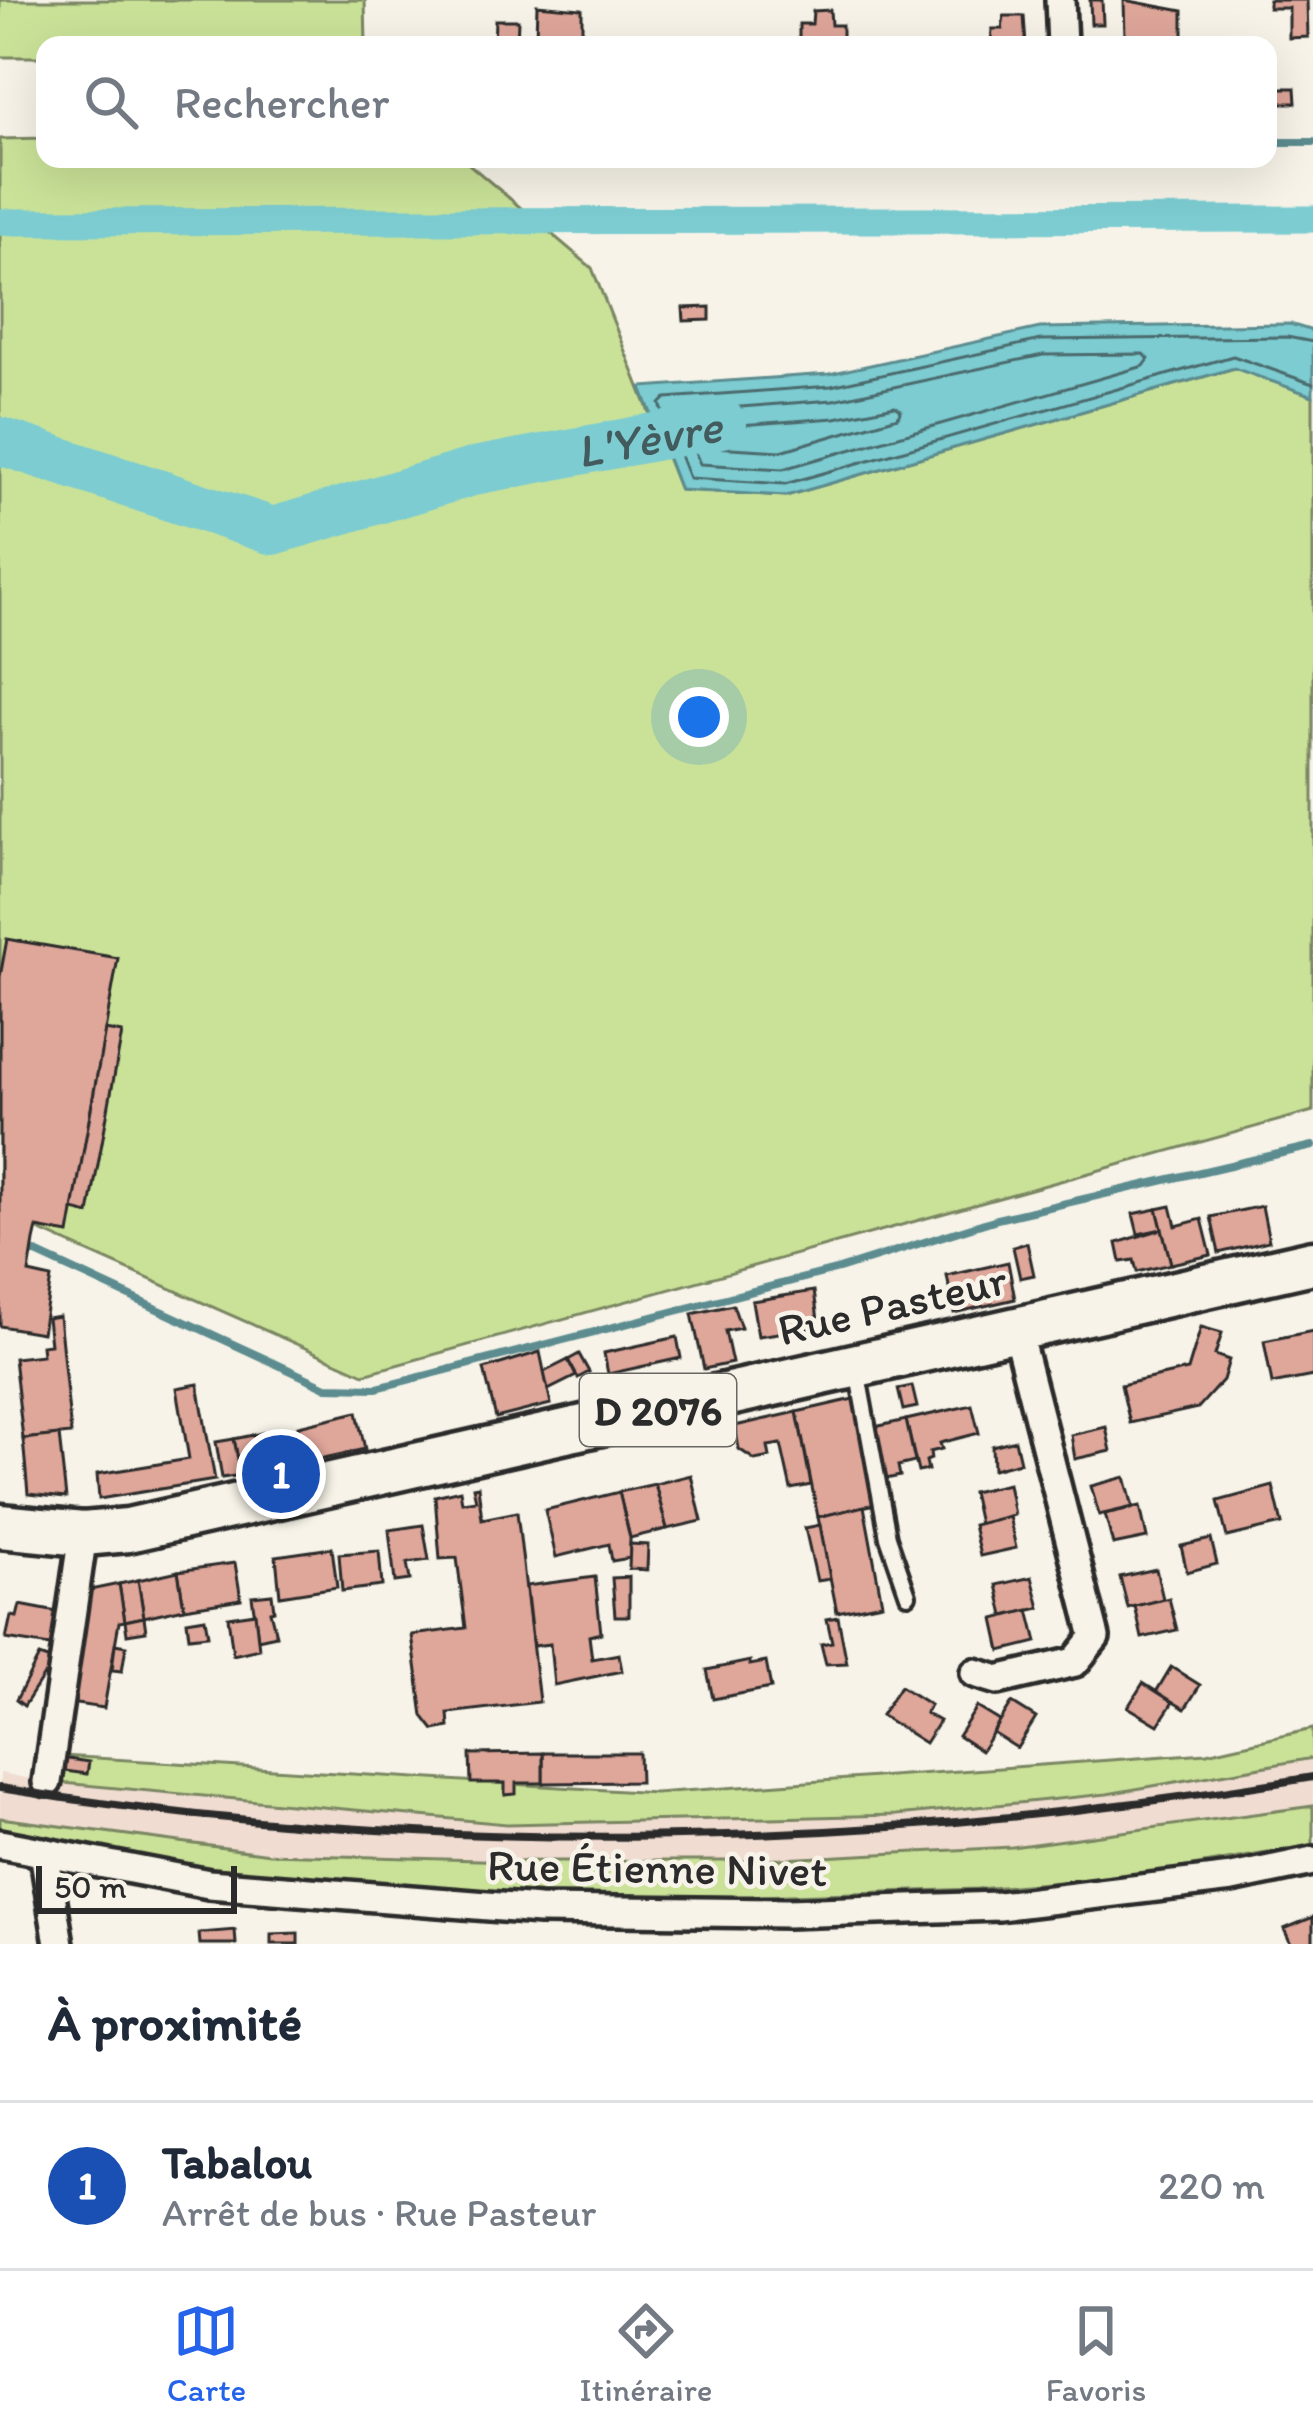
<!DOCTYPE html>
<html lang="fr">
<meta charset="utf-8">
<style>
:root{--surface:#fff;--page:#f6f6f7;--text:#1f2937;--muted:#747a83;--line:#e0e1e3;--accent:#2563eb}
body{margin:0;font-family:Itim,sans-serif;background:var(--page);color:var(--text)}
.scale{position:absolute;left:36px;bottom:30px;width:201px;box-sizing:border-box;padding-left:12px;border:6px solid #2b2b2b;border-top:0;font-size:33px;line-height:42px;white-space:nowrap;color:#2b2b2b;-webkit-text-stroke:9px #f7f3e8;paint-order:stroke}
.you{position:absolute;left:699px;top:717px;width:42px;height:42px;margin:-30px;border:9px solid #fff;border-radius:50%;background:#1a73e8;box-shadow:0 0 0 18px #1a73e833}
.badge{display:grid;place-items:center;width:78px;height:78px;border-radius:50%;background:var(--accent);color:#fff;font-size:39px;font-weight:700}
.pin{position:absolute;translate:-50% -50%;border:6px solid #fff;box-shadow:0 3px 12px #0006}
.list{margin:0;padding:0;list-style:none}
h2{display:flex;justify-content:space-between;align-items:center;height:156px;margin:0;padding:0 48px;font-size:51px}
h2 small{font-size:39px;font-weight:400;color:var(--muted)}
.list li{display:grid;grid-template-columns:78px 1fr auto;gap:36px;align-items:center;box-sizing:border-box;height:168px;padding:0 48px;border-top:3px solid var(--line)}
.list b{display:block;font-size:45px;white-space:nowrap}
.list p{margin:0;font-size:39px;white-space:nowrap;color:var(--muted)}
.list em{font-size:39px;font-style:normal;color:var(--muted)}
.icon{flex:none;width:66px;height:66px;fill:none;stroke:currentColor;stroke-width:2;stroke-linecap:round;stroke-linejoin:round}
.map{position:relative;flex:none;width:1313px;height:1944px;overflow:hidden}
.search{position:absolute;background:var(--surface);box-shadow:0 12px 48px #0002;left:36px;right:36px;top:36px;height:132px;display:flex;align-items:center;gap:30px;box-sizing:border-box;padding:0 42px;border-radius:24px;color:var(--muted);font-size:45px}
.sheet{height:324px;background:var(--surface)}
nav{display:flex;justify-content:space-around;align-items:center;box-sizing:border-box;height:168px;border-top:3px solid var(--line);background:var(--surface);font-size:33px;color:var(--muted)}
nav a{display:grid;justify-items:center;gap:6px}
nav .on{color:var(--accent)}
.map>svg:first-child{display:block}
.built{fill:#f0dcd1}
.green{fill:#cae298;stroke:#7a8662;stroke-width:3}
.water{fill:#7bccd1;stroke:#5b8c8f;stroke-width:3}
.lines{fill:none;stroke-linecap:round;stroke-linejoin:round}
.shore{stroke:#4b6b6d;stroke-width:3}
.stream{stroke:#5b8c8f;stroke-width:8}
.canal{stroke:#7bccd1;stroke-width:27}
.river{stroke:#7bccd1;stroke-width:48}
.building{fill:#dfa69a;stroke:#2b2b2b;stroke-width:3}
.lane-casing{stroke:#2b2b2b;stroke-width:22}
.street-casing{stroke:#2b2b2b;stroke-width:36}
.primary-casing{stroke:#2b2b2b;stroke-width:51}
.lane{stroke:#f7f3e8;stroke-width:14}
.street{stroke:#f7f3e8;stroke-width:27}
.primary{stroke:#f7f3e8;stroke-width:42}
.rail{stroke:#2b2b2b;stroke-width:8}
.labels{text-anchor:middle;dominant-baseline:central;stroke-width:9;stroke-linejoin:round;paint-order:stroke}
.shield{fill:#f7f3e8;stroke:#686764;stroke-width:3}
.shield-label{font-size:42px;font-weight:bold;fill:#2b2b2b}
.street-label{font-size:45px;fill:#2b2b2b;stroke:#f7f3e8}
.water-label{font-size:48px;font-style:italic;fill:#435b5d;stroke:#f7f3e8}
</style>
<div class="map">
<svg width="1313" height="1944" viewBox="0 0 1313 1944">
<rect width="100%" height="100%" fill="#f7f3e8"/>
<filter id="ink" filterUnits="userSpaceOnUse"><feTurbulence type="fractalNoise" baseFrequency=".00833" numOctaves="2"/><feDisplacementMap in="SourceGraphic" scale="24" xChannelSelector="R" yChannelSelector="G"/><feConvolveMatrix kernelMatrix="1 2 1 2 8 2 1 2 1" color-interpolation-filters="sRGB"/></filter>
<g filter="url(#ink)">
<path class="built" d="M1313 1746V1820L784 1873 259 1860 0 1822V1773L47 1782 208 1793 718 1804Z"/>
<g class="green">
<path d="M0 0H365L366 45H45V57H0Z"/>
<path d="M45 138V159H463L592 268 680 490 786 496 1235 368 1313 396V1111L364 1374 0 1213V139Z"/>
<path d="M1313 1729V1758L1107 1794 897 1815 507 1824 62 1783 64 1756 655 1793 1207 1753Z"/>
<path d="M1313 1806V1845L1141 1875 977 1889 692 1898 513 1896 376 1886 181 1864 0 1831V1818L270 1854 513 1861H746L1012 1847Z"/>
</g>
<path class="water" d="M1290 324 1313 331V396L1234 368 786 496 680 490 641 387 829 374 1040 328Z"/>
<g class="lines">
<g class="shore">
<path d="M1313 342 1287 337 1041 340 831 386 666 398 660 404 689 478 785 484 1233 356 1313 384"/>
<path d="M1143 354 1149 359 1144 366 783 469 700 464 681 418 687 411 833 400 1043 355Z"/>
<path d="M895 406 901 410 898 417 781 451 714 447 707 434 712 427 835 418Z"/>
</g>
<g class="stream">
<path d="M1268 142H1313"/>
<path d="M32 1251 326 1387 377 1388 839 1269 997 1219 1313 1146"/>
</g>
<path class="canal" d="M0 222 1313 219"/>
<path class="river" id="s1" d="M0 441 273 531 479 470 723 424"/>
</g>
<g class="building">
<path d="M1090 0H1102L1103 24H1091Z"/>
<path d="M1124 0 1183 11V45H1169L1168 37 1125 38Z"/>
<path d="M1269 0H1307L1308 37 1289 38V8H1269Z"/>
<path d="M537 5 582 9V38L536 37Z"/>
<path d="M830 10 831 25H842V45H799V24H812L813 11Z"/>
<path d="M1004 16H1024L1026 45H991L992 29H1002Z"/>
<path d="M495 20H518L517 45H494Z"/>
<path d="M1268 88H1295L1296 103H1268Z"/>
<path d="M710 307V320L684 321 683 308Z"/>
<path d="M7 939 118 958 69 1234 37 1228 34 1241 29 1273 51 1278 42 1333 0 1326V977Z"/>
<path d="M105 1030 122 1033 89 1214 73 1210Z"/>
<path d="M1171 1206 1176 1226 1202 1219 1211 1255 1171 1264 1157 1209Z"/>
<path d="M1262 1206 1269 1241 1219 1253 1211 1217Z"/>
<path d="M1157 1209 1162 1229 1138 1234 1133 1214Z"/>
<path d="M1162 1229 1171 1264 1137 1272 1134 1260 1121 1262 1117 1243Z"/>
<path d="M1027 1243 1034 1275 1020 1278 1013 1247Z"/>
<path d="M1008 1262 1015 1299 954 1313 947 1276Z"/>
<path d="M814 1291 819 1327 758 1336 752 1301Z"/>
<path d="M733 1305 741 1328 725 1331 732 1363 704 1369 692 1314Z"/>
<path d="M59 1316 71 1434 23 1439 14 1358 42 1355 41 1345 50 1344 47 1318Z"/>
<path d="M1201 1327 1222 1333 1215 1355 1229 1360 1223 1380 1198 1408 1130 1423 1121 1385 1188 1370Z"/>
<path d="M1313 1331V1376L1272 1384 1264 1341Z"/>
<path d="M677 1337 681 1358 608 1374 604 1353Z"/>
<path d="M540 1352 551 1404 496 1418 484 1369Z"/>
<path d="M579 1354 589 1372 578 1378 568 1360Z"/>
<path d="M568 1360 576 1376 548 1390 544 1372Z"/>
<path d="M198 1384 215 1480 99 1499 97 1474 189 1459 177 1388Z"/>
<path d="M912 1386 917 1407 903 1410 898 1389Z"/>
<path d="M853 1399 875 1504 818 1517 797 1412Z"/>
<path d="M972 1405 979 1433 940 1443 942 1449 930 1452 931 1459 926 1461 928 1470 918 1472 906 1420Z"/>
<path d="M357 1412 365 1449 306 1462 298 1426Z"/>
<path d="M797 1412 811 1485 791 1489 781 1444 768 1446 770 1457 755 1460 739 1449 735 1426Z"/>
<path d="M906 1420 915 1462 898 1466 900 1476 886 1479 875 1427Z"/>
<path d="M1106 1427 1111 1451 1075 1459 1071 1435Z"/>
<path d="M292 1428 299 1464 278 1468 271 1431Z"/>
<path d="M271 1431 278 1468 260 1471 253 1435Z"/>
<path d="M59 1435 66 1498 28 1494 23 1439Z"/>
<path d="M253 1435 260 1471 241 1475 234 1439Z"/>
<path d="M234 1439 241 1475 222 1478 216 1442Z"/>
<path d="M1015 1440 1020 1462 993 1469 992 1446Z"/>
<path d="M691 1475 702 1521 667 1529 655 1484Z"/>
<path d="M1125 1477 1133 1507 1099 1515 1091 1486Z"/>
<path d="M655 1484 667 1529 630 1538 619 1492Z"/>
<path d="M1008 1484 1014 1515 979 1524 972 1492Z"/>
<path d="M478 1486 482 1519 517 1512 539 1702 448 1713 449 1727 434 1730 423 1716 412 1635 466 1628 457 1558 440 1559 435 1496 460 1490 462 1502 476 1500 473 1487Z"/>
<path d="M1273 1486 1282 1524 1227 1537 1218 1501Z"/>
<path d="M619 1492 630 1538V1558L612 1561 609 1544 556 1557 545 1510Z"/>
<path d="M864 1506 882 1603 837 1612 818 1517Z"/>
<path d="M1140 1506 1147 1538 1113 1545 1105 1514Z"/>
<path d="M1009 1516 1016 1548 980 1556 973 1525Z"/>
<path d="M423 1525 429 1560 407 1563 410 1580 395 1582 389 1530Z"/>
<path d="M820 1525 830 1579 817 1581 805 1528Z"/>
<path d="M1211 1539 1217 1564 1187 1572 1181 1546Z"/>
<path d="M630 1544 648 1545 647 1570 629 1569Z"/>
<path d="M332 1548 337 1587 280 1596 276 1556Z"/>
<path d="M379 1551 382 1586 342 1591 339 1554Z"/>
<path d="M235 1563 241 1599 184 1608 178 1571Z"/>
<path d="M1156 1569 1163 1599 1128 1608 1120 1577Z"/>
<path d="M178 1571 184 1608 144 1617 138 1580Z"/>
<path d="M595 1577 601 1633 589 1636 592 1659 619 1654 622 1671 554 1685 550 1644 533 1646 526 1586Z"/>
<path d="M629 1577V1616H615L612 1578Z"/>
<path d="M1032 1577 1040 1608 1004 1616 997 1585Z"/>
<path d="M138 1580 144 1617 125 1621 119 1584Z"/>
<path d="M119 1584 125 1621 119 1622 104 1708 69 1703 90 1590Z"/>
<path d="M272 1594 274 1610 270 1611 276 1635 258 1639 252 1596Z"/>
<path d="M1169 1598 1177 1630 1142 1638 1135 1606Z"/>
<path d="M20 1605 62 1613 56 1647 6 1639 11 1616 17 1617Z"/>
<path d="M1029 1610 1037 1642 1001 1651 994 1619Z"/>
<path d="M255 1613 259 1649 233 1655 228 1617Z"/>
<path d="M144 1617 146 1631 127 1634 125 1621Z"/>
<path d="M838 1617 847 1663 826 1664 821 1644 832 1642 827 1619Z"/>
<path d="M205 1618 208 1635 189 1637 187 1621Z"/>
<path d="M115 1644 126 1646 122 1671 112 1670Z"/>
<path d="M39 1656 53 1661 51 1677 44 1675 24 1706 16 1700Z"/>
<path d="M750 1661V1665L766 1662 771 1688 713 1699 707 1670Z"/>
<path d="M1171 1667 1200 1685 1185 1709 1156 1692Z"/>
<path d="M1143 1683 1173 1702 1158 1725 1128 1707Z"/>
<path d="M900 1686 930 1705 925 1713 939 1721 925 1743 881 1715Z"/>
<path d="M1012 1703 1036 1718 1017 1748 993 1733Z"/>
<path d="M977 1707 1000 1721 981 1751 958 1736Z"/>
<path d="M543 1753H639L640 1782 543 1783Z"/>
<path d="M543 1753V1783H516V1794L505 1795V1783H471L470 1754Z"/>
<path d="M61 1758 89 1762 87 1774 58 1770Z"/>
<path d="M1313 1917V1944H1291L1284 1929Z"/>
<path d="M235 1930 236 1944H200L199 1933Z"/>
<path d="M298 1933V1944H271V1934Z"/>
</g>
<g class="lines">
<defs>
<path id="lane" d="M857 1370 888 1537 908 1595"/>
<g id="street">
<path d="M1060 0 1062 45"/>
<path d="M975 1673 998 1680 1075 1662 1095 1637 1016 1328"/>
<path d="M47 1782 83 1534"/>
<path d="M0 1844 209 1884 539 1910 787 1913 999 1906 1232 1878 1313 1861"/>
<path d="M44 1852 59 1944"/>
</g>
<path id="primary" d="M0 1526 83 1534 128 1530 1313 1262"/>
</defs>
<use href="#lane" class="lane-casing"/>
<use href="#street" class="street-casing"/>
<use href="#primary" class="primary-casing"/>
<use href="#lane" class="lane"/>
<use href="#street" class="street"/>
<use href="#primary" class="primary"/>
<path class="rail" d="M0 1788C434 1860 880 1849 1313 1777"/>
</g>
</g>
<g class="labels">
<rect class="shield" x="580" y="1374" width="156" height="72" rx="9"/>
<g class="shield-label">
<text x="658" y="1410">D 2076</text>
</g>
<g class="street-label">
<text transform="translate(892 1304) rotate(-13)">Rue Pasteur</text>
<text transform="translate(657 1867) rotate(1)">Rue Étienne Nivet</text>
</g>
<g class="water-label">
<text stroke="none"><textPath href="#s1" startOffset="675">L'Yèvre</textPath></text>
</g>
</g>
</svg>
<div class="scale">50 m</div>
<div class="you"></div>
<div class="pin badge" style="left:281px;top:1474px;background:#1a4fb4">1</div>
<div class="search"><svg class="icon" aria-label="search" viewBox="0 0 24 24"><circle cx="10" cy="10" r="6"/><path d="M15 15l6 6"/></svg>Rechercher</div>
</div>
<section class="sheet">
<h2>À proximité<small></small></h2>
<ul class="list">
<li><span class="badge" style="background:#1a4fb4">1</span><div><b>Tabalou</b><p>Arrêt de bus · Rue Pasteur</p></div><em>220 m</em></li>
</ul>
</section>
<nav>
<a class="on"><svg class="icon" aria-label="map" viewBox="0 0 24 24"><path d="M3 6l6-2 6 2 6-2v14l-6 2-6-2-6 2zM9 4v14M15 6v14"/></svg>Carte</a>
<a><svg class="icon" aria-label="directions" viewBox="0 0 24 24"><path d="M12 3l9 9-9 9-9-9zM9 14v-3h6M13 9l2 2-2 2"/></svg>Itinéraire</a>
<a><svg class="icon" aria-label="saved" viewBox="0 0 24 24"><path d="M7 4h10v16l-5-4-5 4z"/></svg>Favoris</a>
</nav>
